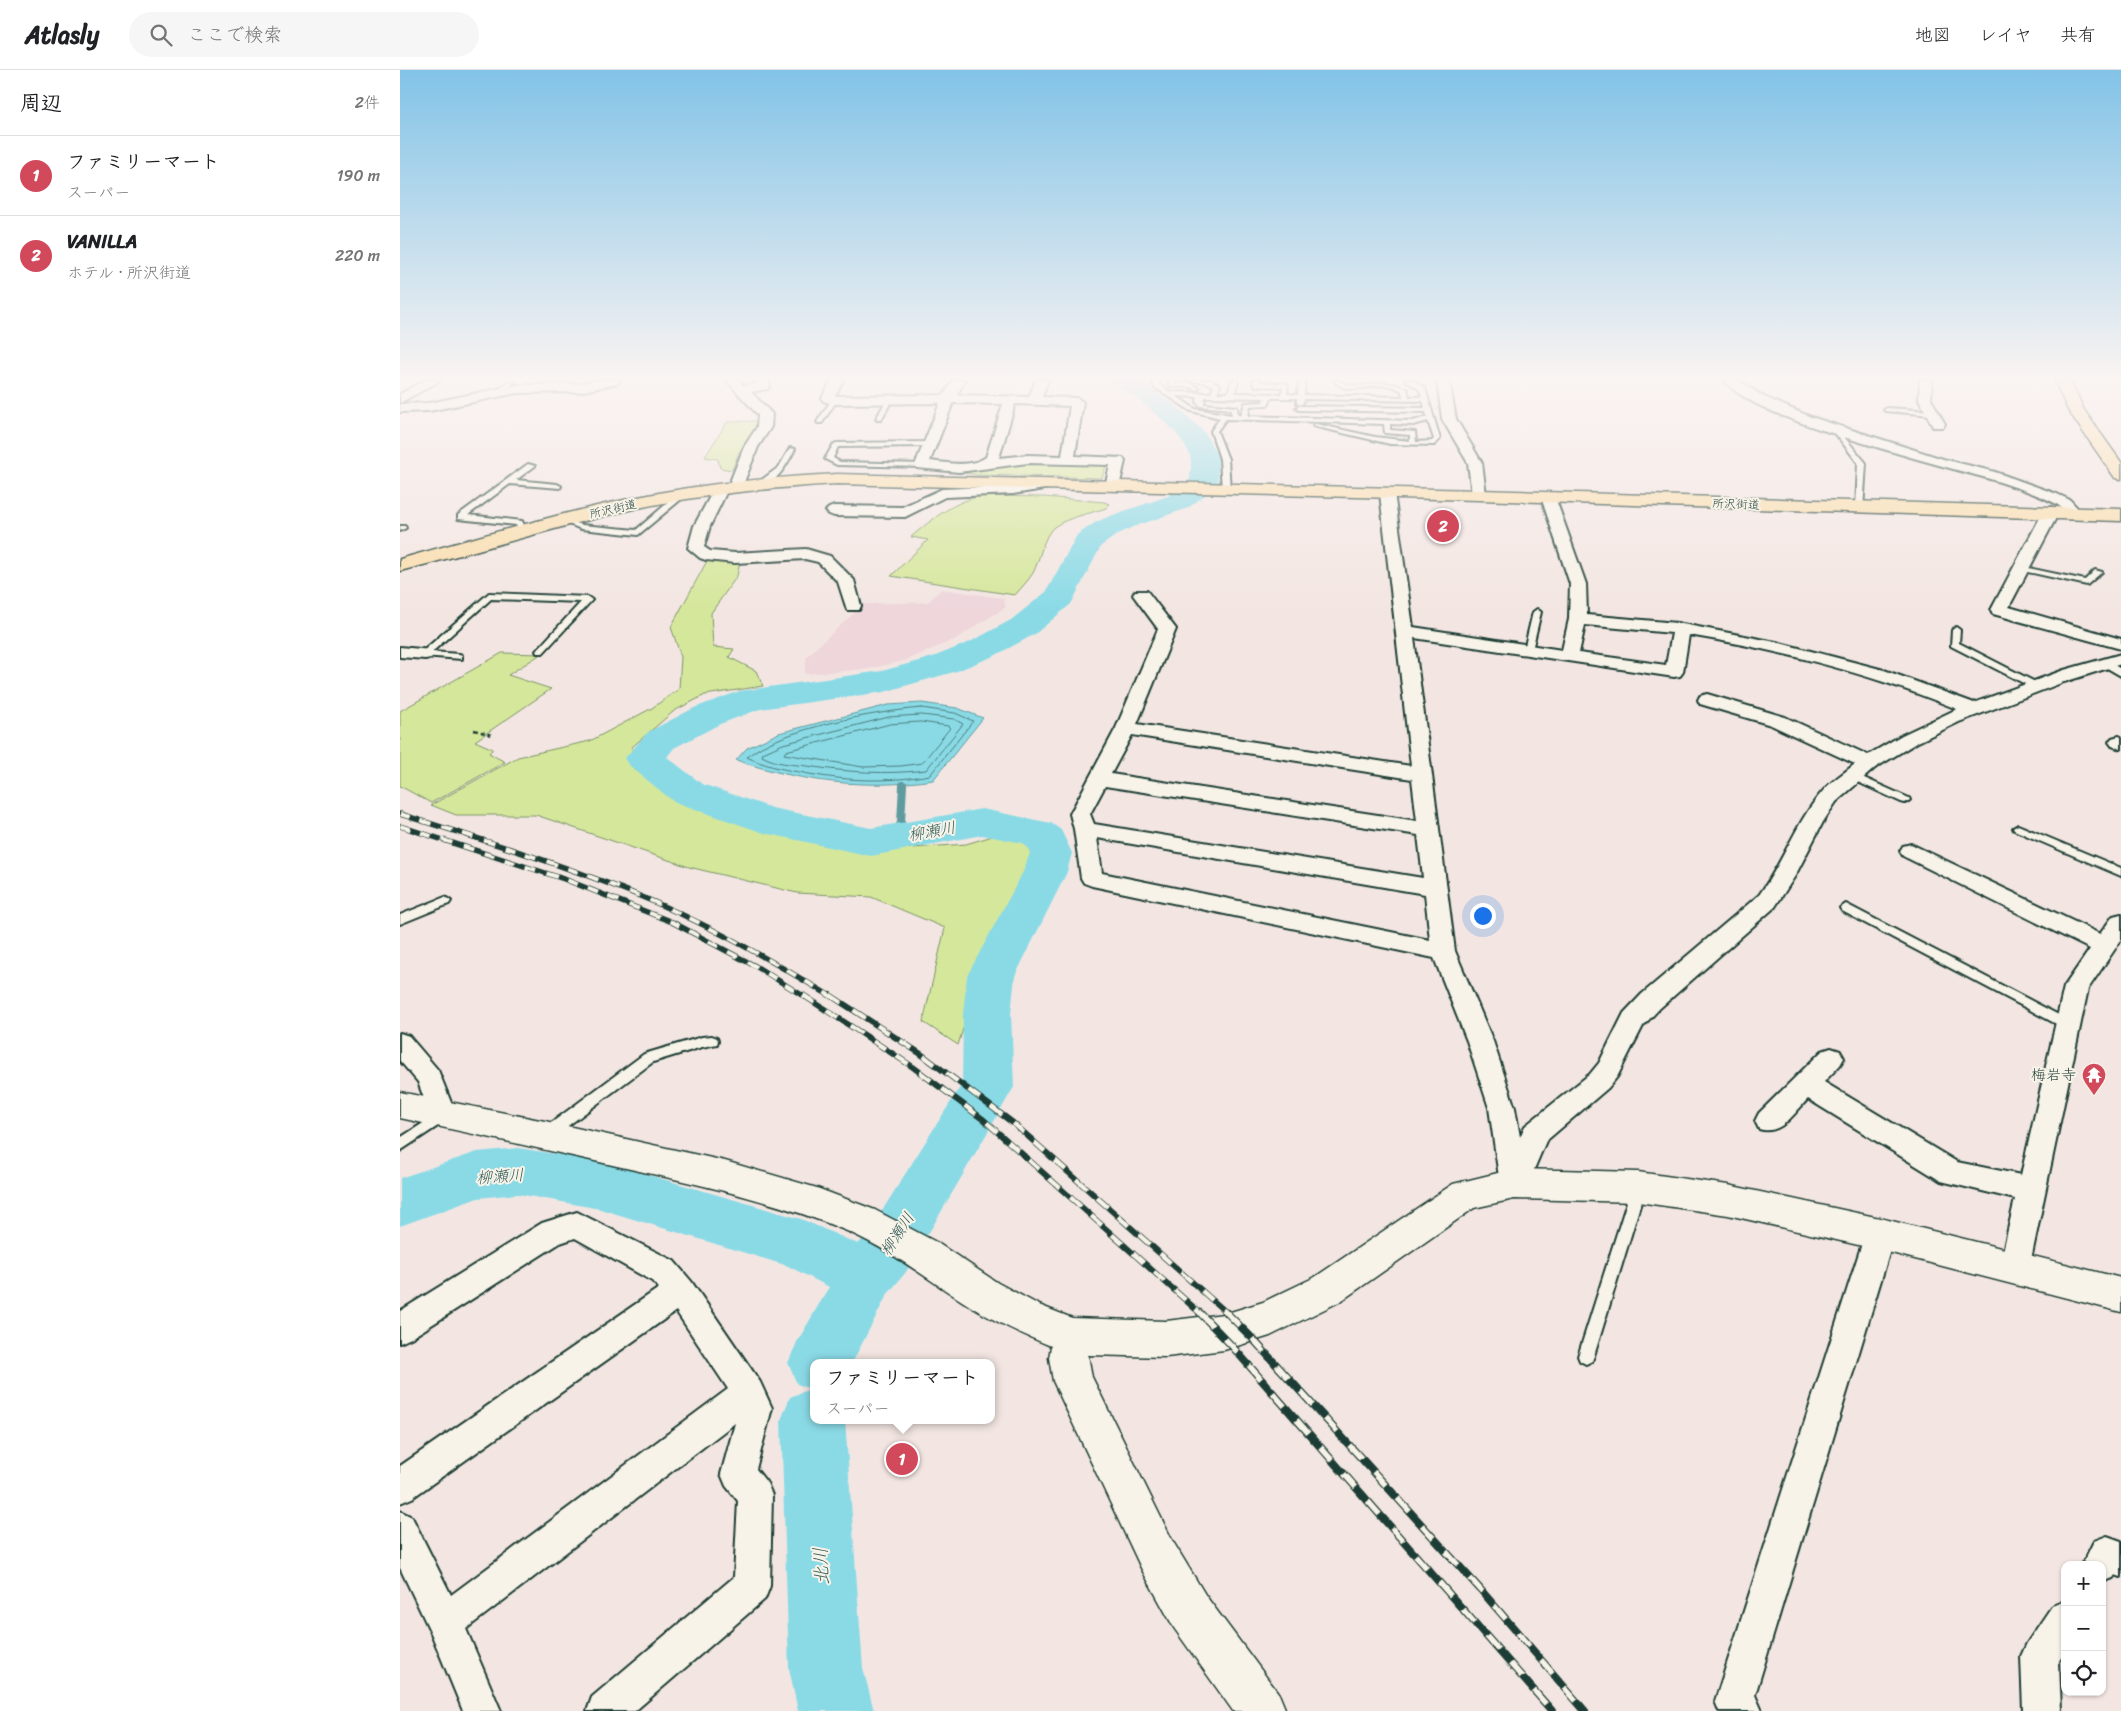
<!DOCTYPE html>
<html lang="ja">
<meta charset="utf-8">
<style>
:root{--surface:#fff;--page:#f6f6f6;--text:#202124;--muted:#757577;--line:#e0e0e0;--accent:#d1495b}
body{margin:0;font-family:Sriracha,"Klee One",sans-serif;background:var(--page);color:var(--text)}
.controls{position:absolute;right:15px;bottom:15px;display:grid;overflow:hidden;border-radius:10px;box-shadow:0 1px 4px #0004}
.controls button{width:45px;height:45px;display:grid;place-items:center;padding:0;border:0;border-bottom:1px solid var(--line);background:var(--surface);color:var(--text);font:25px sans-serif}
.you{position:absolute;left:1082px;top:845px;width:18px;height:18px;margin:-12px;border:4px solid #fff;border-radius:50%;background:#1a73e8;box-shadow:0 0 0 8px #1a73e833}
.badge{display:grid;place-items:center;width:32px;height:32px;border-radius:50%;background:var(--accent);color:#fff;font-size:16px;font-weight:700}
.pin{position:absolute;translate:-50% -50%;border:2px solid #fff;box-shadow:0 1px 5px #0006}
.popup{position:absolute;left:410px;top:1289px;width:185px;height:65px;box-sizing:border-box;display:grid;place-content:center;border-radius:10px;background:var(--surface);filter:drop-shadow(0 1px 4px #0005);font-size:16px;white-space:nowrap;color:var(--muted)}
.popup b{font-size:19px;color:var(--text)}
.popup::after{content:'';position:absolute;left:50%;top:100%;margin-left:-10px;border:10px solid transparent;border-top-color:var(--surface)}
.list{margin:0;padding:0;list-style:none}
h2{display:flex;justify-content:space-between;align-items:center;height:65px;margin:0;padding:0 20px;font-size:21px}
h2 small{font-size:16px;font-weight:400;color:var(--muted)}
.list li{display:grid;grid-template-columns:32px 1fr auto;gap:15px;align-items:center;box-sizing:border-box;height:80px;padding:0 20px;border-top:1px solid var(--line)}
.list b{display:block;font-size:19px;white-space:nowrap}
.list p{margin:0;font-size:16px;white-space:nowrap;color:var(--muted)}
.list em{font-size:16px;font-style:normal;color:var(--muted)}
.icon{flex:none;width:28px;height:28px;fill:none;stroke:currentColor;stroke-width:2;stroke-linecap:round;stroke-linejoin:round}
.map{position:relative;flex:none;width:1721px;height:1641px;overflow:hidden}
header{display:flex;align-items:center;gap:30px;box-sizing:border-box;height:70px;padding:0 25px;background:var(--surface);border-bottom:1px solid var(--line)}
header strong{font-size:24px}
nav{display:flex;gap:28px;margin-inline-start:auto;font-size:18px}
.search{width:350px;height:45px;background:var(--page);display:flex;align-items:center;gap:12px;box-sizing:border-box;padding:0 18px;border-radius:28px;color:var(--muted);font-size:19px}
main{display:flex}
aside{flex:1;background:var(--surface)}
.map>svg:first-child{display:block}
.built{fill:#eed6db}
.green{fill:#d5e79b;stroke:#7a9268}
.water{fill:#8adae6;stroke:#5f9b9f}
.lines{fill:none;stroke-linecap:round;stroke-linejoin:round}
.shore{stroke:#4a7c7b;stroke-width:1}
.stream{stroke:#5f9b9f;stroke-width:8}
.river{fill:#8adae6;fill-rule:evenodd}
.lane-casing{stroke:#1f3d34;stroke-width:4}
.street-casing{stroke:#1f3d34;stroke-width:4}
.secondary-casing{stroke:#1f3d34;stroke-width:3}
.primary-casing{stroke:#1f3d34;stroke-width:3}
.path{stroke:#1f3d34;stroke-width:2.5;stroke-dasharray:4 3;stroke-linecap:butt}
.lane{fill:#f7f3e8;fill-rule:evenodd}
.street{fill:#f7f3e8;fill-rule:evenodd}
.secondary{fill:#f7f3e8;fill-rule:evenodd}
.primary{fill:#f9ddab;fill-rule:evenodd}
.rail-far2-casing{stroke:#1f3d34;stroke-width:5.5}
.rail-far1-casing{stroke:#1f3d34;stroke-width:6}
.rail-casing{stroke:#1f3d34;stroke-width:8}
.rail-far2{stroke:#f7f3e8;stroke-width:4;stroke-dasharray:11;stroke-linecap:butt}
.rail-far1{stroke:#f7f3e8;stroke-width:4.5;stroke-dasharray:14;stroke-linecap:butt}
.rail{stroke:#f7f3e8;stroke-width:5.5;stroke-dasharray:18;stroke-linecap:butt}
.labels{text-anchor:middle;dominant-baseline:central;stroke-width:4;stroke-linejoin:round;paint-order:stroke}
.far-street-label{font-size:12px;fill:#1f3d34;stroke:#f7f3e8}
.poi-label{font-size:15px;fill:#1f3d34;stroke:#f7f3e8;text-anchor:end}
.water-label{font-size:16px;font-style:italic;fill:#345c58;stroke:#f7f3e8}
.near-water-label{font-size:19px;font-style:italic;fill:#345c58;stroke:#f7f3e8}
</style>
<header>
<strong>Atlasly</strong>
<div class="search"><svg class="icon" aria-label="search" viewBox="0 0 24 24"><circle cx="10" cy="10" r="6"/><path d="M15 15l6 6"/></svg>ここで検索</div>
<nav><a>地図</a><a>レイヤ</a><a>共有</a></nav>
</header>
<main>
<aside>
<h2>周辺<small>2件</small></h2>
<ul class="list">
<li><span class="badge">1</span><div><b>ファミリーマート</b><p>スーパー</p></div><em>190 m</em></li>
<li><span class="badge">2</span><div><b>VANILLA</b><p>ホテル · 所沢街道</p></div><em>220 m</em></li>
</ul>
</aside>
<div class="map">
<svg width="1721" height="1641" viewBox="0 0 1721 1641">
<rect width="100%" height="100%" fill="#f3e6e2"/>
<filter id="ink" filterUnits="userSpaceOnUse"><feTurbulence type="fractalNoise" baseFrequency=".02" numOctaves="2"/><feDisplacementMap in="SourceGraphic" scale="10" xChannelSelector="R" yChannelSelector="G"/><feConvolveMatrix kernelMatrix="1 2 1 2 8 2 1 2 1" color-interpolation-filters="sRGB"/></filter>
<g filter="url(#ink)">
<path class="built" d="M541 519 603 528 606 537 556 569 504 591 468 599 404 604 407 586 464 534 528 532Z"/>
<g class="green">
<path d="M355 351 359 352 353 367 339 382 332 400 320 398 318 389 305 387 327 352Z"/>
<path d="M635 392 699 393 706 396 702 408 578 405 527 398Z"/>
<path d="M585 426 644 427 704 432 709 434 706 438C689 444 668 447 654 457 643 466 640 490 633 503 628 511 621 518 615 525L491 506 528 470 511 467C532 449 558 428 585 426Z"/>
<path d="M308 489 340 491 337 506 311 543 313 577 334 579 329 587 356 601 363 616 305 625 274 641 232 677 234 699 274 725 360 759 473 781 566 774 609 761 628 766 638 778 637 807 583 895 558 975 523 952 545 858 471 827 397 823 289 797 136 745H56L31 735 118 687 190 671 252 638 279 619 281 587 271 557Z"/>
<path d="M102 583 141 584 108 605 151 619 75 671 93 679 89 683 105 692 31 733 0 716V641Z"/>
</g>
<path class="water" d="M522 633 557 638 583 648 533 710C466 720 400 712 336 690L347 678 379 663 488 635Z"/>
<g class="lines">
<g class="shore">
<path d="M522 638 555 643 573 651 530 705C485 713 443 711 399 702 381 699 363 695 347 687 378 659 479 641 522 638Z"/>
<path d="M522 645 554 649 563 654 526 700C486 705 447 702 407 696 391 694 376 694 362 686L363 683 383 674 489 647Z"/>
<path d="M521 652 548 656 550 658 522 693 501 696 463 697 384 684 386 681 490 654Z"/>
</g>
<path class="stream" d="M496 767 501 752 503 715"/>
<path class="river" d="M712 310H742L777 337 805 363 818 387V412L814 418 788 438 733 457 718 464 701 476 671 534 635 564 594 586 557 601 484 622 360 639 320 654 274 678 267 687 302 714 372 738 471 758 582 739 651 753 661 760 672 783 667 802 615 906 611 944 614 1017 506 1202 487 1225 452 1293H413V1350H445L463 1598 474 1641H398L389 1598 381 1350 390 1327 410 1319 397 1314 388 1293 397 1272 429 1217 388 1196 200 1139 118 1124 78 1128 0 1156V1108L77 1082 118 1078 200 1091 401 1149 458 1174 466 1166 562 1014 563 944 567 906 623 802 630 783 627 777 623 773 582 765 471 786 364 763 274 732 230 696 225 688 248 662 294 638 340 621 482 601 533 587 570 572 611 550 646 522 677 465 696 452 713 445 768 426 790 409C790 402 792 393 790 386 784 364 751 340 734 326 726 321 717 318 712 310Z"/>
<defs>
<g id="lane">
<path d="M754 310H760L758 314 770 322 811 323 814 316 807 313 785 310H811L820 315 817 323H828L832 310H838L835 323 881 324 883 317 856 316 853 314 854 310H860V312L888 314 887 324 898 325 899 310H905L904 325 1003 327 1002 321C998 319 995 317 991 316 970 312 951 328 933 310 941 310 944 315 952 315 976 318 981 307 1007 319L1009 327H1022L1019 319 1005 310H1013L1025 318 1040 369 1034 375 990 374 913 356 916 354 975 367 1010 371V365L985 363 984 354 826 349 817 361 828 389 830 420 826 422 822 420 820 389 811 361 820 348 791 341 756 318 752 314ZM776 326 798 327 797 332 800 336 830 339 832 345 795 339ZM805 327H813L864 328 863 332 845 333 841 346 838 345 837 337 804 334ZM871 328H897V333L900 335 903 333 904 329 1023 331 1025 338 899 336 896 338 899 340 1026 342 1027 347 1013 351 848 346 850 336 868 335ZM1028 351 1034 369 1032 371 1016 372 1015 362 990 360V354L1013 355Z"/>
<path d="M768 310H774L775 314 790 313 799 318 796 320 790 317 770 316Z"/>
<path d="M109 312 114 313 100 323H96V321Z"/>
<path d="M432 329 437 330 422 353H418L417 352Z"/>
<path d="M487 329 492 330 481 350H477L476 349Z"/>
<path d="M1487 338 1532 341 1535 343 1532 345 1485 341 1484 340Z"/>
<path d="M1435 361H1439L1466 393 1463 440 1456 438 1458 393 1435 363Z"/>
<path d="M436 373 531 372 534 374 531 376 438 377 433 388 440 392 524 394V396L522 397 437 395 425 389 433 375Z"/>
<path d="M390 378 395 379C389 391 375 417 359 416V412L379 397Z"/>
<path d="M128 394 135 396 116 410 157 414 161 416 160 418 110 414 68 445 122 451 127 461 126 463H120L116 455 58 449V445Z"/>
<path d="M278 424 285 426 238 465 181 459 161 451 165 449 182 455 236 460Z"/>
<path d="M0 456H5L6 458 0 461Z"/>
<path d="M1619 496 1685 510 1695 500 1702 502 1687 515 1619 500Z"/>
<path d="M89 523 188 527 192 530 143 583H137L136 581 181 532 91 529 32 582 59 584 62 585V589L22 586V582Z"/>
<path d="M1137 539 1141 542 1132 580 1128 583 1124 580 1133 542Z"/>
<path d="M1556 557 1560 560 1559 573 1639 614V618H1633L1551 576 1552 560Z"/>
<path d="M1705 590 1721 599V606L1702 595V591Z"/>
<path d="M1453 703 1509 728 1510 730 1505 733 1501 732 1449 708 1448 706Z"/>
<path d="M1618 755 1721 798V806L1614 760 1613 758Z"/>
<path d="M45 827 51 831 49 834 0 854V845Z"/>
<path d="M1446 834 1672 952 1674 955 1672 958H1664L1442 841 1440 838Z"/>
<path d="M312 966 317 968 318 971 317 974 302 977 253 992 153 1067 148 1069 143 1067 141 1063 143 1059 244 984 302 967Z"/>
<path d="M42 1041 47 1042 49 1046 47 1050 0 1081V1068Z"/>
<path d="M1238 1113 1243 1115 1245 1119 1194 1286 1192 1291 1186 1294 1180 1291 1178 1286 1231 1119 1233 1115Z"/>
</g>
<g id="street">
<path d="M25 310H41L0 333V324Z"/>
<path d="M197 310H221L219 313 179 322 117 323 29 341 0 342V334L29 333 117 315 179 314Z"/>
<path d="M326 310H339L344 316 357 313 356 310H368L370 316 368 319 351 322 372 344 371 357 358 377 342 417 340 420H330L328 417 344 377 357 357 358 345Z"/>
<path d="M432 310H444L435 326 544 325 553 310H565L557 325 629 327 636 310H648L642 327 677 328 683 332 675 386 723 388 725 391 719 417 717 420H707L705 417 710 395 628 393 559 402 517 398 515 395 540 333 434 334 423 331 422 328ZM553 333 603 334 586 387C571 398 548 393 530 391ZM615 334 670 336 662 386 628 385 599 388Z"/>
<path d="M1037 310H1049L1056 349 1082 393 1086 425 1084 428H1074L1072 425 1068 393 1042 349Z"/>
<path d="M1324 310H1338L1364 327 1411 347 1543 389 1595 402 1657 424 1670 430 1682 443 1679 446C1667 449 1667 440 1658 435 1639 424 1604 413 1583 407 1537 395 1492 382 1447 368 1414 357 1345 337 1324 310Z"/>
<path d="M1520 310H1532L1531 329 1545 354 1543 357H1533L1519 329Z"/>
<path d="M646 411 651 412 653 415 651 418 613 424 545 427 505 447 434 446 429 444 426 441 429 438 434 436 502 437 542 419 613 416Z"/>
<path d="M321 415 326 416 328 419 310 456 304 477 310 481 335 483 406 479 430 486 454 510 461 536 459 540H447L438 512 418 492 405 489 335 493 306 490 300 488 288 478 294 456 314 419 316 416Z"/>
<path d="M987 419 992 420 994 423 1013 557 1162 580 1169 549 1170 514 1141 427 1143 424H1153L1155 427 1186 514 1187 545 1277 553 1376 572 1484 600 1574 633 1664 600 1721 584V594L1664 612 1559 652 1516 673 1475 698 1436 732 1423 752 1395 806 1375 837 1260 938 1243 956 1217 1007 1208 1018 1146 1071 1124 1123 1114 1126 1104 1123 1100 1114 1089 1038 1067 971 1034 888 692 816 684 813 681 808 674 759 670 744 716 658 758 559 733 525 735 521H747L776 559 737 654 1011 696 980 423 982 420ZM1185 555 1272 563 1266 595 1179 583ZM1289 565C1380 580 1472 604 1557 639L1502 665 1468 685 1385 647 1307 624 1300 626 1298 630 1300 634 1371 655 1455 694C1444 703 1431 711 1422 722 1396 752 1383 793 1359 825L1242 924 1224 943 1199 993 1190 1004 1125 1056 1120 1067 1115 1038 1093 971 1055 881 1014 568 1274 607 1280 606 1283 602ZM732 665 1012 709 1017 751 711 704ZM705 716 1018 765 1023 808 694 754 690 744ZM697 768 1025 824 1030 870 702 803Z"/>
<path d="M1651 437 1656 439 1659 442 1609 537 1721 569V579L1593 544 1591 540 1643 442 1646 439Z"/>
<path d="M0 577 31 580 34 584 31 588 25 589 0 587Z"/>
<path d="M1719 666 1721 667V679L1712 676 1709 672 1712 668Z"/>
<path d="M1511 774 1700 864 1713 846 1721 844V870L1688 919 1629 1199 1625 1209 1614 1213 1603 1209 1599 1199 1615 1129 1541 1111 1408 1029C1394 1043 1381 1066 1359 1059L1355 1051 1359 1043 1422 981 1431 978 1440 981 1444 988 1440 995 1424 1012 1557 1092 1621 1105 1664 917 1690 879 1503 786 1500 781 1503 776Z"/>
<path d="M0 963 9 966 38 1000 56 1045 53 1053 43 1056 33 1053 18 1012 0 991Z"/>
<path d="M177 1142 274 1191 291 1211 360 1312 372 1338 356 1399 367 1413 372 1425 370 1516 365 1529 235 1641H187L192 1627 334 1507 338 1431 326 1416 321 1404 335 1353 66 1559 101 1641H63L31 1563 0 1498V1441L12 1447 51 1525 328 1319 276 1241 12 1428 0 1433V1396L259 1218 252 1211 175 1168 160 1173 11 1268 0 1273V1241L142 1153Z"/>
<path d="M1480 1151 1490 1155 1495 1164 1355 1625 1362 1641H1319L1315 1631 1465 1164 1470 1155Z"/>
<path d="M1707 1466 1721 1471V1507L1715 1505 1713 1508 1702 1512V1495H1682L1694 1471Z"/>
<path d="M1665 1531V1582L1659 1591 1661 1641H1623L1621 1586 1627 1573 1652 1536Z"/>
</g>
<path id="secondary" d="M0 1022 145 1051 325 1091 417 1118 475 1140 536 1172 598 1213 639 1235 672 1248 766 1251 824 1244 863 1232 915 1207 1053 1114 1114 1099 1238 1102 1328 1115 1480 1148 1721 1208V1242L1480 1180 1328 1145 1238 1132 1114 1129 1074 1138 941 1231 870 1266 824 1280 766 1287 688 1285 692 1307 772 1470 806 1526 879 1624 886 1641H833L774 1558 742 1500 653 1311 649 1288 651 1276C624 1265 598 1253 573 1238 531 1212 493 1181 447 1161 383 1134 315 1118 248 1103 165 1084 83 1066 0 1048Z"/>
<g id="primary">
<path d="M1654 310H1670L1684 340 1721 392V409L1715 408 1668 340Z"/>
<path d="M437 404 1079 420 1721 439V451L1079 430 437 414C370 418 304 424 238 438 158 456 80 481 0 501V489C87 465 175 438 264 422 321 412 379 407 437 404Z"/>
</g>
</defs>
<use href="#lane" class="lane-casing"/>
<use href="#street" class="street-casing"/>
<use href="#secondary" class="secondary-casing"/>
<use href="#primary" class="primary-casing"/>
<path class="path" d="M74 660 92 665"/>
<use href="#lane" class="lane"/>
<use href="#street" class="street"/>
<use href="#secondary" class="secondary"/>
<use href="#primary" class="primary"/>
<defs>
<g id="rail-far2">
<path d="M0 744C77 768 155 792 230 822 301 850 367 888 432 927"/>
<path d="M0 756 164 809 272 852 357 897 405 927"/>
</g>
<g id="rail-far1">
<path d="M403 925 513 997 584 1050 801 1244"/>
<path d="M430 925 521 984 613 1053 828 1244"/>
</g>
<g id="rail">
<path d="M800 1243 831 1275 1152 1641"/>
<path d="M827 1243 852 1268 1080 1519 1185 1641"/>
</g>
</defs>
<use href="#rail-far2" class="rail-far2-casing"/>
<use href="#rail-far1" class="rail-far1-casing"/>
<use href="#rail" class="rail-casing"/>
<use href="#rail-far2" class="rail-far2"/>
<use href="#rail-far1" class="rail-far1"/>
<use href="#rail" class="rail"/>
</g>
</g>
<linearGradient id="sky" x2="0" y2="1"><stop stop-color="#82c3e7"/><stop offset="0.57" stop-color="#faf4f2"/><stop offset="1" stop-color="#faf4f2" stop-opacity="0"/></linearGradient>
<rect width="1721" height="540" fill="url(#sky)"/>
<defs>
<symbol id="temple-pin" viewBox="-11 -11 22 30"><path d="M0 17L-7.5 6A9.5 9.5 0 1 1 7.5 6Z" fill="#d1495b" stroke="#f7f3e8"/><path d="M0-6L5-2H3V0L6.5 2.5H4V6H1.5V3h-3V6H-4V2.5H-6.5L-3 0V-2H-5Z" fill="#fff"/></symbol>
</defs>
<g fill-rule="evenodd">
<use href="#temple-pin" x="1680" y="991" width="28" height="38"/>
</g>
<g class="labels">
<g class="far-street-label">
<text transform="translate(1336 434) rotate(2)">所沢街道</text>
<text transform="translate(213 439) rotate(-13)">所沢街道</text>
</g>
<g class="poi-label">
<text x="1676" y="1005">梅岩寺</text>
</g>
<g class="water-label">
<text transform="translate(532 761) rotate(-10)">柳瀬川</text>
<text transform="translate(100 1106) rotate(-4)">柳瀬川</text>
<text transform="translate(497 1164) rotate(-57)">柳瀬川</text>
</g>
<g class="near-water-label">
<text transform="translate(421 1496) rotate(-93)">北川</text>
</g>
</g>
</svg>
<div class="controls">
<button>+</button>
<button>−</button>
<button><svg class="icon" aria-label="locate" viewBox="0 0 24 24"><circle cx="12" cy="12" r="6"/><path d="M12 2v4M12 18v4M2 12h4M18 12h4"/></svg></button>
</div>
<div class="you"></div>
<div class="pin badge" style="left:502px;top:1389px">1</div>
<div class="popup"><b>ファミリーマート</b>スーパー</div>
<div class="pin badge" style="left:1043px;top:456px">2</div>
</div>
</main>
